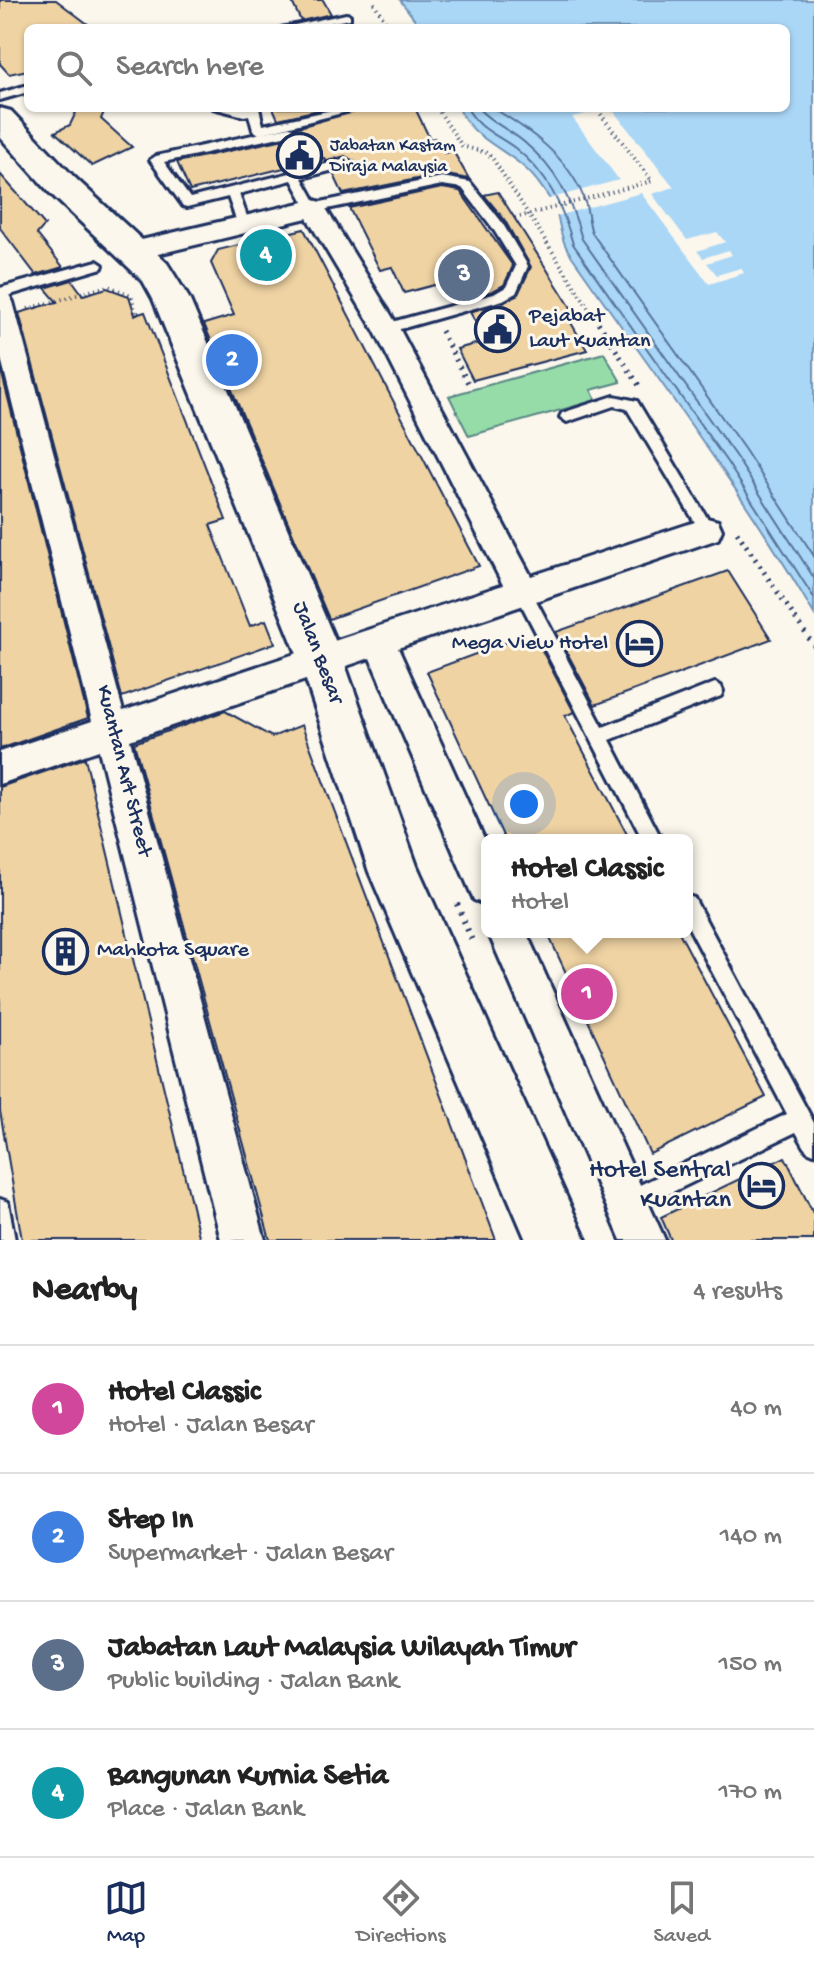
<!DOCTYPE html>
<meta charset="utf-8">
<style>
:root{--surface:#fff;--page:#f6f6f6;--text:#222;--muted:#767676;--line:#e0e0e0;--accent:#1b2f5e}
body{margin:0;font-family:"Gochi Hand",sans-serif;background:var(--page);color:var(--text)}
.you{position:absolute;left:524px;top:804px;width:28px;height:28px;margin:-20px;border:6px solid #fff;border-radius:50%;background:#1a73e8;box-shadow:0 0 0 12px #1a73e833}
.badge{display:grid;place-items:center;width:52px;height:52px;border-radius:50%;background:var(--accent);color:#fff;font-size:26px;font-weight:700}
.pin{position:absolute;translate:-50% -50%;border:4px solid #fff;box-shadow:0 2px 8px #0006}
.popup{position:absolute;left:481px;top:834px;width:212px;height:104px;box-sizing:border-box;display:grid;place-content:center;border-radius:12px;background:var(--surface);filter:drop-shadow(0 2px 6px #0005);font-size:26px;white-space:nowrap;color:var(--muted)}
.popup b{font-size:30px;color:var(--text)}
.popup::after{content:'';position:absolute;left:50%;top:100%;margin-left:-16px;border:16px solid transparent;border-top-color:var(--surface)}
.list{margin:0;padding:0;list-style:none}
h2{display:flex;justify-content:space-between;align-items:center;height:104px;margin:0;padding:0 32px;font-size:34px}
h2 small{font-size:26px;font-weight:400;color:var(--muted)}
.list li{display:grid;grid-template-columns:52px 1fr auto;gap:24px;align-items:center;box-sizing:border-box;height:128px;padding:0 32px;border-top:2px solid var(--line)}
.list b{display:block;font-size:30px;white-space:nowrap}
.list p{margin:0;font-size:26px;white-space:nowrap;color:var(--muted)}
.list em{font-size:26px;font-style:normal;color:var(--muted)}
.icon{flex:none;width:44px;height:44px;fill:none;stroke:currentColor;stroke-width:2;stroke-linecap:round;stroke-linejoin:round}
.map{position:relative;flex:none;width:814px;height:1240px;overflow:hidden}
.search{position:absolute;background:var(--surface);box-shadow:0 2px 6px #0004;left:24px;right:24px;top:24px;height:88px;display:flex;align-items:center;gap:20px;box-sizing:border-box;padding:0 28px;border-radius:12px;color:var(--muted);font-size:30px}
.sheet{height:616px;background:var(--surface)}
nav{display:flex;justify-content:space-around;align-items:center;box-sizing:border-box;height:112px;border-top:2px solid var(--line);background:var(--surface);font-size:22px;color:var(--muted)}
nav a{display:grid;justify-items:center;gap:4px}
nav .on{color:var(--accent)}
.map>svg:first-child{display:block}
.green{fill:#96dca9;stroke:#588684;stroke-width:2}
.water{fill:#abd7f7;stroke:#7194ba;stroke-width:2}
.pier{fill:#fbf7ec}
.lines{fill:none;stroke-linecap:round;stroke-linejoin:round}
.shore{stroke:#55729b;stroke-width:2}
.building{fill:#efd3a3;stroke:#1b2f5e;stroke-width:2}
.lane-casing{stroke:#1b2f5e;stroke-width:6}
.street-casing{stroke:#1b2f5e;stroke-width:6}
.highway-casing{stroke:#1b2f5e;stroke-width:6}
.path-far2{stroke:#1b2f5e;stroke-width:4;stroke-dasharray:1 4;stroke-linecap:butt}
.path-far1{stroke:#1b2f5e;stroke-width:5;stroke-dasharray:2 6;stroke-linecap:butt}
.path{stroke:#1b2f5e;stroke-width:6;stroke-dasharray:2 7;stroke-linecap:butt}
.lane{fill:#fbf7ec;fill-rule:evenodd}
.street{fill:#fbf7ec;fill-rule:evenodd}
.highway{fill:#fbf7ec;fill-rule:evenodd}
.labels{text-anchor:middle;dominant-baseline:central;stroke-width:6;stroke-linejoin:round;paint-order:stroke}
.far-poi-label{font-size:18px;fill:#1b2f5e;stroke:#fbf7ec;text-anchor:start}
.poi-label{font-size:22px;fill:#1b2f5e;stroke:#fbf7ec;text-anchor:start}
.street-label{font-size:22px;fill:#1b2f5e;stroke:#fbf7ec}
.near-poi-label{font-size:26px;fill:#1b2f5e;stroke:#fbf7ec;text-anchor:end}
</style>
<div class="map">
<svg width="814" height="1240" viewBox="0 0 814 1240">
<rect width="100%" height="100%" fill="#fbf7ec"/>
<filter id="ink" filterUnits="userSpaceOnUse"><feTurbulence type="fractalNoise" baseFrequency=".0125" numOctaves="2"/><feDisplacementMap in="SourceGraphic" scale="16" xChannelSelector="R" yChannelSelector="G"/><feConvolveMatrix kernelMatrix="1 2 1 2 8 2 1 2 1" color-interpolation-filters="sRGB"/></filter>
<g filter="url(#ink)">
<path class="green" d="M604 353 621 382 591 390 596 400 469 436 449 396Z"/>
<path class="water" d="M400 0H814V614C741 488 652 372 569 252 559 238 561 221 554 206 550 198 543 189 537 181 515 151 471 141 459 108H786V28H421Z"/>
<path class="pier" d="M611 108 674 187 652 194 687 240 717 232 725 242 697 251 703 258 729 250 732 255 707 263 717 275 741 268 744 273 709 284 641 193 553 217 545 200 619 180 572 117Z"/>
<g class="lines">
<g class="shore">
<path d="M467 108C478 128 497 135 515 148 548 174 562 205 573 244L727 462 814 598"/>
<path d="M478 108C491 123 509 129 524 142 557 170 571 199 582 239L736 457 814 578"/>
<path d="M493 108C528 129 567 156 583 196 588 208 588 221 592 233L745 450 814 556"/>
</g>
</g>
<g class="building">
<path d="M0 0H56L93 28H28V70L9 74 0 64Z"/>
<path d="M291 0H323L331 14 301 21Z"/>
<path d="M273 108H327L278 119Z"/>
<path d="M365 108H415L430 139 435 138 444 153 453 151 469 179 441 174 343 194 333 173 352 168 355 162 345 156 327 161 325 158 190 191 177 162 294 137 296 128Z"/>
<path d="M77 110 104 112 101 119 132 147 92 166 55 132 70 125Z"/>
<path d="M0 174 45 225 37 234 63 267 36 275 0 228Z"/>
<path d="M442 188 460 191 513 266 504 285 493 291 463 299 453 280 404 293 392 267 380 270 349 208Z"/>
<path d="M498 192 575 314 567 316 587 350 473 380 457 349 486 341 470 312 517 296 531 267 504 219 484 195Z"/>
<path d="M304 229 479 566 329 619 204 324 234 315 211 263 218 250Z"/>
<path d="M72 280 83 295 107 288 129 296 135 315 145 312 226 520 210 525 250 626 266 620 275 643 122 697 19 313 57 302 45 288Z"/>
<path d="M0 366 88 718 0 749Z"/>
<path d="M728 571 771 639 595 705 556 632Z"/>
<path d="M524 636 527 642 536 639 574 712 565 716 630 840H505L427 672Z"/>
<path d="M225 711 272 737 302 725 496 1240H270L134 743Z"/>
<path d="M85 758 200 1240H22L0 1111V787Z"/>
<path d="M547 932H679L766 1097 650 1154Z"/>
<path d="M785 1157 814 1215V1240H671L661 1217Z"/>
</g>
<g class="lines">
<defs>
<g id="lane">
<path d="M346 14 350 15V19L303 28H281Z"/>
<path d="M28 85V92L0 100V93Z"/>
<path d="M213 108H259L263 125 341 108H362L259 134 253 130 249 115 244 116Z"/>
<path d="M289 127 293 128V134L164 162 190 198 346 159 352 163 350 166 302 178 316 203 442 177 470 182 501 221 528 266 516 293 503 300 386 333 381 331V325L494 294 506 287 516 266 492 227 462 188 442 185 313 212 309 211 292 180 239 194 250 225 244 229 238 225 228 197 187 207 183 206 150 160 156 156Z"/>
<path d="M97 261 103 265 102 268 0 298V288Z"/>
<path d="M614 396 637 401 712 526 715 530 712 534H702L627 409 614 406 567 422 560 417 562 413Z"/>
<path d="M524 587 530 589 603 727 715 683 721 686 723 691 721 696 610 740 662 840H643L516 594 518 589Z"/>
<path d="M687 896 694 898 814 1123V1154L807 1151 796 1132 627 1214 619 1211 616 1203 619 1195 787 1114 687 924Z"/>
<path d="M0 1199 8 1202 15 1240H0Z"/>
</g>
<g id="street">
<path d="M313 200 322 202 399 328 531 576 707 518 718 521 722 530 718 539 398 648 487 845V905L474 900 370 658 130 740 265 1240H221L99 750 0 784V752L92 721 0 354V293L9 295 13 302 123 711 503 585 374 330 307 218 133 260 124 257 120 251 124 245 133 242Z"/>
<path d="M488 932H526L665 1240H621Z"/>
</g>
<path id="highway" d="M0 108 11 111 74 177 167 263 189 298 343 659 417 866 586 1240H526L369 872 299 659 153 299 143 281 50 193 0 137Z"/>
</defs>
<use href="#lane" class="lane-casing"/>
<use href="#street" class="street-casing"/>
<use href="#highway" class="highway-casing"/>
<g class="path-far2">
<path d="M374 3 390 28"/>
<path d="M437 108 462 146 487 153 493 159 595 318"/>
<path d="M515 218 652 181 599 112"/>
<path d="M28 309 108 286 131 295 136 314 142 312"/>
</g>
<g class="path-far1">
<path d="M594 316 640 387"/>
<path d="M441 331 468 383"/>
<path d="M737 532 814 646"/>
</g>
<path class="path" d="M457 904 473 943"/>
<use href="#lane" class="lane"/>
<use href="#street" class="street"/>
<use href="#highway" class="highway"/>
</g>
</g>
<defs>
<symbol id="civic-ring" viewBox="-11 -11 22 22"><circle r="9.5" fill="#fbf7ec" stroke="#1b2f5e" stroke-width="1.5"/><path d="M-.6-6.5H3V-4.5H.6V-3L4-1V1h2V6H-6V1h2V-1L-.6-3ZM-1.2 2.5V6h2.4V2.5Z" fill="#1b2f5e"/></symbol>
<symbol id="hotel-ring" viewBox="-11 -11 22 22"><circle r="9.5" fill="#fbf7ec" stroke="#1b2f5e" stroke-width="1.5"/><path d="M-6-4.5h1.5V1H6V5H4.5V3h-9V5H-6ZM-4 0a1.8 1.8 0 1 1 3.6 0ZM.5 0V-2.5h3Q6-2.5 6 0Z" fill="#1b2f5e"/></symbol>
<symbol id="building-ring" viewBox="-11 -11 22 22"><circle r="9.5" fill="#fbf7ec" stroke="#1b2f5e" stroke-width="1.5"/><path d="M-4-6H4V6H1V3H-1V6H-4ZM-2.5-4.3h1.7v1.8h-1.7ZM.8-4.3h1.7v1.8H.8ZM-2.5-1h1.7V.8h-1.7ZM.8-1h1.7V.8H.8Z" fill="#1b2f5e"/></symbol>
</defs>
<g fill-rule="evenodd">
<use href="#civic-ring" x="274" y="130" width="51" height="51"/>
<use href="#civic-ring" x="472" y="304" width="51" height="51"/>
<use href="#hotel-ring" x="614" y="618" width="51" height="51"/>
<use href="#building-ring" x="40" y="926" width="51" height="51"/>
<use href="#hotel-ring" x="736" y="1160" width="51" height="51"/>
</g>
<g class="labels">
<g class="far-poi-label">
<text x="330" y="146">Jabatan Kastam<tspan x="330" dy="21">Diraja Malaysia</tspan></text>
</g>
<g class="poi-label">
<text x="529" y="317">Pejabat<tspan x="529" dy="25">Laut Kuantan</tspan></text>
<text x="608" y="644" text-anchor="end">Mega View Hotel</text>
<text x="97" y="951">Mahkota Square</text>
</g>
<g class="street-label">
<text transform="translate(317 653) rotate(69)">Jalan Besar</text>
<text transform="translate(123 771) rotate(76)">Kuantan Art Street</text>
</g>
<g class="near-poi-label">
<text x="731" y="1171">Hotel Sentral<tspan x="731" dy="30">Kuantan</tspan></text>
</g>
</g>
</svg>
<div class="you"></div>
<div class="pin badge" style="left:587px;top:994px;background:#d1479c">1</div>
<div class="popup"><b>Hotel Classic</b>Hotel</div>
<div class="pin badge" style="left:232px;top:360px;background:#3f7fe0">2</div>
<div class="pin badge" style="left:464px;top:275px;background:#5c6f8a">3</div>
<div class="pin badge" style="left:266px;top:255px;background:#0f9aa8">4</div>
<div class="search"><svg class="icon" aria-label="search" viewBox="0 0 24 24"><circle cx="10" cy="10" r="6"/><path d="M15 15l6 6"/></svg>Search here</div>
</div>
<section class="sheet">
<h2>Nearby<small>4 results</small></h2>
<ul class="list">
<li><span class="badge" style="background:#d1479c">1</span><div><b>Hotel Classic</b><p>Hotel · Jalan Besar</p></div><em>40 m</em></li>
<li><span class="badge" style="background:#3f7fe0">2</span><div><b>Step In</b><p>Supermarket · Jalan Besar</p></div><em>140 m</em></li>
<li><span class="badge" style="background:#5c6f8a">3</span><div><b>Jabatan Laut Malaysia Wilayah Timur</b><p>Public building · Jalan Bank</p></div><em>150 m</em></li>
<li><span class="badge" style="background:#0f9aa8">4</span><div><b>Bangunan Kurnia Setia</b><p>Place · Jalan Bank</p></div><em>170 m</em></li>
</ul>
</section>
<nav>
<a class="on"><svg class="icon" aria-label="map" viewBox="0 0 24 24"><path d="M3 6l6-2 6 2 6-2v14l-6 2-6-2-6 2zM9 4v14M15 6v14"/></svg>Map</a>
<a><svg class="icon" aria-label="directions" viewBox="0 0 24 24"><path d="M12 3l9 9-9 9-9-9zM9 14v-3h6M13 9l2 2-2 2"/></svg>Directions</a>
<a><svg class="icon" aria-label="saved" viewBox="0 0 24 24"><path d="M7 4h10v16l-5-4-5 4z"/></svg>Saved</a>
</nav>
